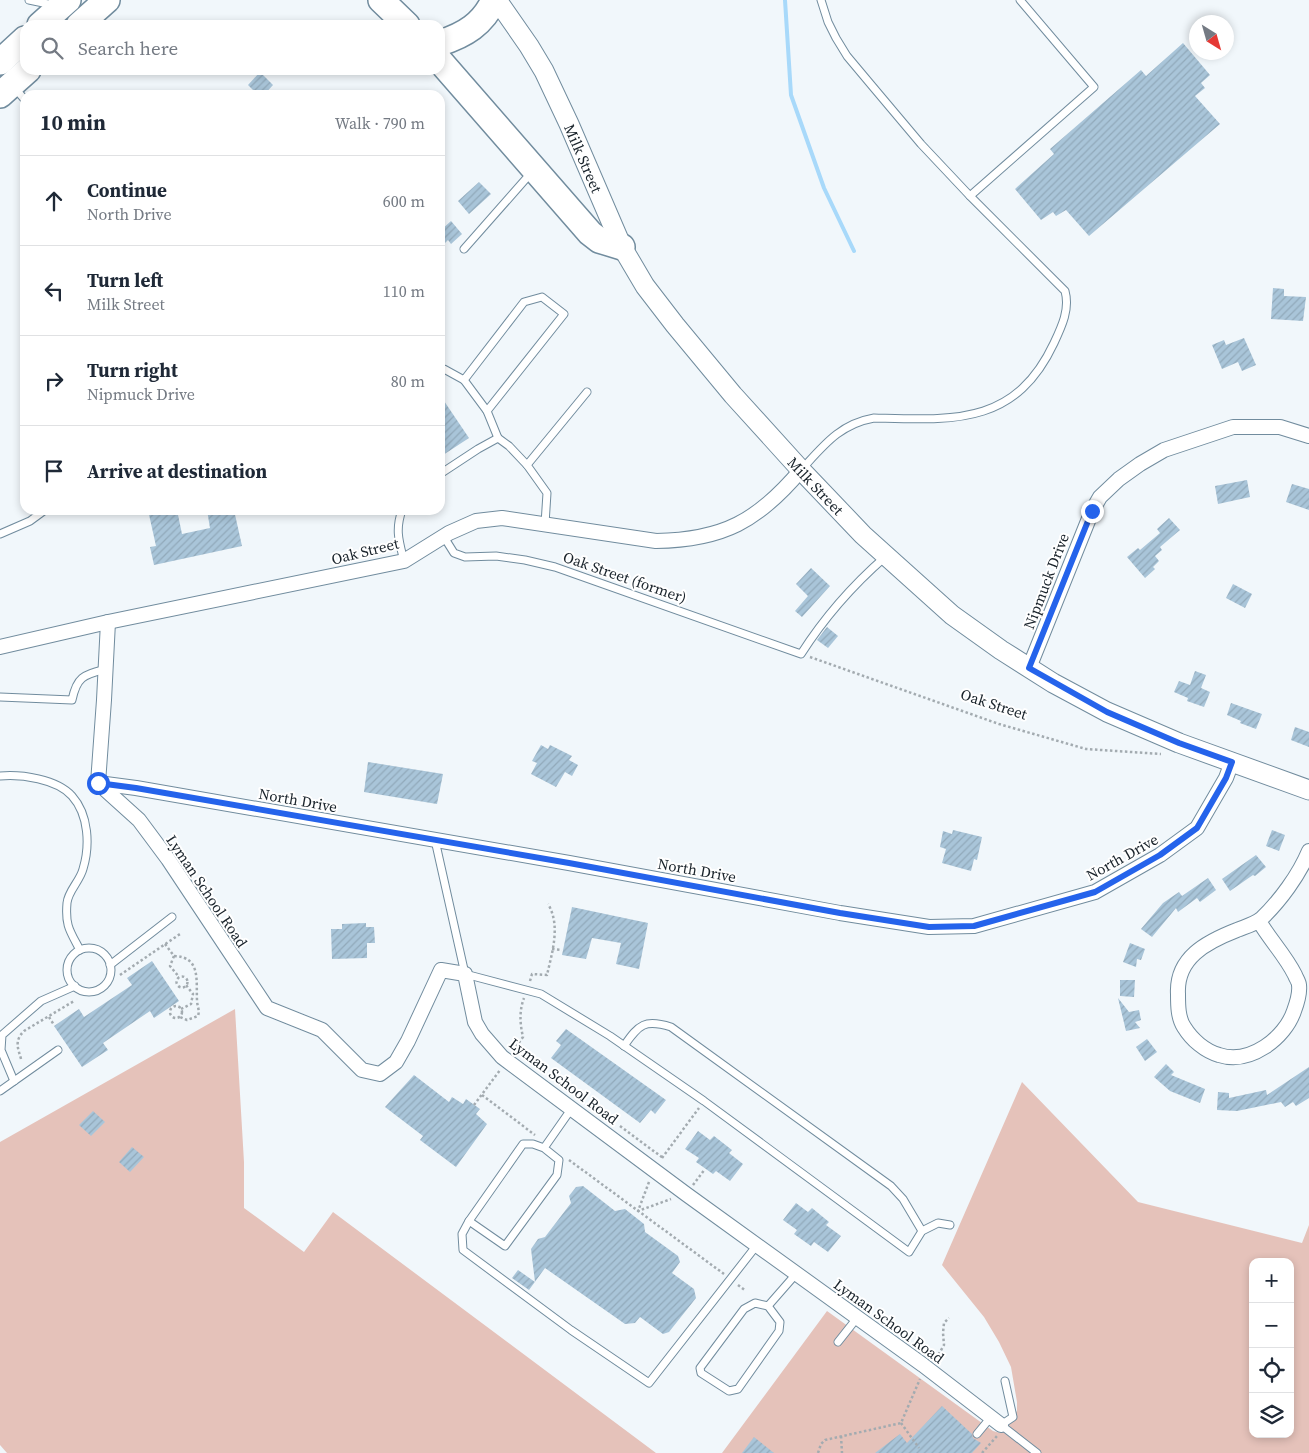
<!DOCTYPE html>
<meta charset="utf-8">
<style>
:root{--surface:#fff;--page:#f6f6f7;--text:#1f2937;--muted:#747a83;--line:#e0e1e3}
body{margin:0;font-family:"Source Serif 4",serif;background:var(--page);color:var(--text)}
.controls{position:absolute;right:15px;bottom:15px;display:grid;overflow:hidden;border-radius:10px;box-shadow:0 2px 8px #0003}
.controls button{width:45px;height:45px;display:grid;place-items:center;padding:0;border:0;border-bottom:1px solid var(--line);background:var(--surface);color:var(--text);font:25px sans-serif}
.compass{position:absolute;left:1189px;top:15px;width:45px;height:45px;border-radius:50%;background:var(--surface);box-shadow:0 2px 8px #0003;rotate:143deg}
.stop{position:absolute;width:15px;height:15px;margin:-11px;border:4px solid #2563eb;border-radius:50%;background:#fff}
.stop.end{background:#2563eb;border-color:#fff;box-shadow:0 1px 5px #0008}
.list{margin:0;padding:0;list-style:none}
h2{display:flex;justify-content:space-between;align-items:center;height:65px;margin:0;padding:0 20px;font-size:21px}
h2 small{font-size:16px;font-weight:400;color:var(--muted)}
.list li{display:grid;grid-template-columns:32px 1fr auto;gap:15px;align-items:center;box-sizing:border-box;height:90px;padding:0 20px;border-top:1px solid var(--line)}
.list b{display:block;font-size:19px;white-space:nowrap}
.list p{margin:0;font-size:16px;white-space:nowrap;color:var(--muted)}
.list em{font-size:16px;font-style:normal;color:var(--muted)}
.icon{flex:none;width:28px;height:28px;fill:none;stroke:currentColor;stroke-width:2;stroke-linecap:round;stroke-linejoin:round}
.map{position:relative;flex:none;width:1309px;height:1453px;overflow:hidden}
.search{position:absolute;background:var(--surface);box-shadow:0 2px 8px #0003;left:20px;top:20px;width:425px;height:55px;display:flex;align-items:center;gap:12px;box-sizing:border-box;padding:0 18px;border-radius:15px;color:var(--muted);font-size:19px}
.panel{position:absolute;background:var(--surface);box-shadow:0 2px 8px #0003;left:20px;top:90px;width:425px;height:425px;border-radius:15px}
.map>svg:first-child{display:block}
.green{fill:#e5c2ba;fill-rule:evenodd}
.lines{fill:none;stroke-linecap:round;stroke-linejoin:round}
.stream{stroke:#a8d9fa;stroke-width:4}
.building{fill:url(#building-hatch)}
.lane-casing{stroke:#718c9e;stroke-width:9}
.street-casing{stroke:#718c9e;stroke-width:16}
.secondary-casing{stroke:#718c9e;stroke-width:21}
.highway-casing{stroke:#718c9e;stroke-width:28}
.path{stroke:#a3abb0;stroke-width:2.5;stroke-dasharray:2.5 2.5;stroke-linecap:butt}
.lane{stroke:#fff;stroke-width:7}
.street{stroke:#fff;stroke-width:14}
.secondary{stroke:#fff;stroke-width:19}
.highway{stroke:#fff;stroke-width:25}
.route{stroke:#2563eb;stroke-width:6}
.labels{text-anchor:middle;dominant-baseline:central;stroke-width:4;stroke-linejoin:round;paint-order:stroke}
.street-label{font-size:15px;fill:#19232b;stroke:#fff}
</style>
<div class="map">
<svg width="1309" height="1453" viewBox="0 0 1309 1453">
<defs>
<pattern id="building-hatch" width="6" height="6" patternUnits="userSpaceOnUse" patternTransform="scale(1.25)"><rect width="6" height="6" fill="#a9c5d9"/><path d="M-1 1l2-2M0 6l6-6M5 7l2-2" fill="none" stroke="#91a9ba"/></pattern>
</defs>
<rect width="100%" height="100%" fill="#f1f7fb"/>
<g class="green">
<path d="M235 1009 244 1162V1208L304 1252 333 1212 656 1453H7L0 1445V1142Z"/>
<path d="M1022 1082 1138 1202 1302 1243 1309 1225V1453H722L827 1311 993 1431 1000 1433 1017 1411V1402L1011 1367 999 1342 984 1317 942 1265ZM1253 1262H1290V1434H1253Z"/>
</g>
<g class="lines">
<path class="stream" d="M785 0 791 95 824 188 854 251"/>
</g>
<g class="building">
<path d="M1183 43 1210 75 1201 83 1205 88 1195 96 1220 124 1089 236 1066 210 1056 216 1053 212 1041 220 1015 189 1054 154 1050 149 1141 70 1146 76Z"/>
<path d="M260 72 273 85 264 95H258L248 85Z"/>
<path d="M479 182 491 194 469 214 458 201Z"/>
<path d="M451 221 462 234 451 244 448 240 440 248V231Z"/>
<path d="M1273 288 1284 289V296L1306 297 1303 321 1271 319Z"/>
<path d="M1244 338 1256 365 1242 371 1238 362 1222 369 1212 345 1224 340 1226 345Z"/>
<path d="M440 395 469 438 440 457Z"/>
<path d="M1247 480 1250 497 1218 504 1215 486Z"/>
<path d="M1292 484 1309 489V510L1286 502Z"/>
<path d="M148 510H177L182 534 210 528 207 510H234L242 546 154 565 150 547 156 546Z"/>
<path d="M1169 518 1180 530 1160 547 1162 550 1155 556 1159 561 1153 567 1155 569 1145 578 1127 557 1138 548 1140 550 1160 533 1157 529Z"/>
<path d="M811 568 830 586 802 617 795 611 808 596 796 584Z"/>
<path d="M1233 584 1252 594 1245 608 1226 598Z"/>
<path d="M827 627 838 636 828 648 817 640Z"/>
<path d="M1195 671 1206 675 1201 688 1210 692 1204 707 1187 701 1188 698 1174 692 1179 681 1190 685Z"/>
<path d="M1231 703 1262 714 1256 729 1240 723 1241 721 1227 715Z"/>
<path d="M1295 727 1309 732V747L1291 740Z"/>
<path d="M541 745 548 749 550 745 572 756 569 760 578 765 572 776 565 772 556 787 531 774 537 763 532 761Z"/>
<path d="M368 762 443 774 437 804 364 792Z"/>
<path d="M953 830 982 837 977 860 974 859 971 871 942 863 946 849 940 847 943 831 952 834Z"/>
<path d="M1272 830 1285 835 1279 851 1266 846Z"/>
<path d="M1256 855 1266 867 1255 876 1253 875 1230 891 1222 879Z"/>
<path d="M1208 878 1216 890 1200 902 1197 898 1178 912 1176 908 1152 937 1141 929 1163 903 1179 892 1182 896Z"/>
<path d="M572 907 648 923 639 969 616 964 621 943 592 938 586 959 562 955Z"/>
<path d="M366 923V927H374L375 943H367V958L332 959 331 929H342V924Z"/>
<path d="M1130 943 1145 949 1141 960 1137 959 1136 967 1123 962Z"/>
<path d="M152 961 179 1001 154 1018 150 1011 103 1043 108 1050 82 1067 54 1026 79 1009 84 1017 132 985 127 978Z"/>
<path d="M1120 980H1135L1134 997 1120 996Z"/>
<path d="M1118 998 1129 1012 1139 1010 1141 1020 1135 1022 1140 1028 1126 1031Z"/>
<path d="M566 1029 666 1100 655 1114 651 1110 640 1123 551 1058 561 1045 556 1041Z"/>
<path d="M1147 1039 1157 1052 1145 1061 1136 1047Z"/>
<path d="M1166 1064 1174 1072 1171 1075 1205 1089 1200 1103 1170 1091 1154 1077Z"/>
<path d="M1309 1067V1098L1296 1106 1293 1102 1285 1107 1281 1102 1237 1111 1217 1110 1218 1092 1229 1093V1098L1266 1090 1267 1095Z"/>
<path d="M414 1075 449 1102 452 1097 463 1104 466 1099 480 1109 476 1114 487 1124 456 1167 420 1140 423 1136 385 1107Z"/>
<path d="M93 1111 105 1122 91 1136 79 1125Z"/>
<path d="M698 1131 710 1140 714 1136 732 1150 729 1153 743 1164 730 1181 716 1171 713 1174 696 1162 699 1158 685 1149Z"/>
<path d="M132 1147 144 1157 130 1172 119 1162Z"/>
<path d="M583 1186 615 1211 625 1209 644 1224 645 1232 678 1256 680 1262 672 1273 694 1289 696 1298 669 1332 663 1334 640 1317 635 1323 625 1324 545 1268 529 1290 512 1278 518 1270 535 1282 531 1249 538 1239 545 1237 571 1203 569 1196 576 1187Z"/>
<path d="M796 1203 808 1212 812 1208 829 1222 826 1225 841 1236 828 1252 814 1242 811 1246 794 1234 797 1230 783 1220Z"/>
<path d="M942 1406 972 1434 973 1438 981 1443 972 1453H875L900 1434 907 1443Z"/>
<path d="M754 1437 774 1453H742Z"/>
</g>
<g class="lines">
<defs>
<g id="lane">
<path d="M29 0 53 5"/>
<path d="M14 87 25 100"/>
<path d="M970 196 1094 87 1020 0"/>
<path d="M464 249 531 173"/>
<path d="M440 369H444L464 380 524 302 542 297 564 314 487 411 498 438"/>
<path d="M464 380 487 411"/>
<path d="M802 469C824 445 840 424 874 418 953 420 1015 426 1054 343 1062 326 1070 309 1065 291L970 196 921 144 873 87 847 56 836 38 828 22 821 0"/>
<path d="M440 474 478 449 498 438 509 446 527 465"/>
<path d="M402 510C395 530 399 541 404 561"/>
<path d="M545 524 547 493 527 465 587 392"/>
<path d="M0 534 30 521 45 510"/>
<path d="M444 537 454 553 465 557 496 556 525 560 555 567 801 654C824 618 853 585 885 557"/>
<path d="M0 697 72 700C77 676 84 675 106 669"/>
<path d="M0 776C21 774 57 779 72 796 89 815 90 846 83 869 80 881 68 891 67 903 65 926 70 931 80 950"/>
<path d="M435 840 465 974 541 994 610 1036 704 1101 909 1252 922 1231 938 1223 950 1225"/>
<circle cx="89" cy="970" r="22"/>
<path d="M110 965 172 917"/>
<path d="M624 1046C639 1024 645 1019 671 1027L891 1186 903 1199 922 1231"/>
<path d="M14 1081 1 1050 2 1035 41 1001 75 986"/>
<path d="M0 1091 58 1050"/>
<path d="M544 1148 533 1144H523L469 1221 505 1246 557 1175 559 1160 544 1148 572 1108"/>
<path d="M469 1221 462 1234 463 1250 571 1330 649 1383 757 1245"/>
<path d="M768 1306 780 1322 779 1331 738 1389 729 1391 701 1373 700 1368 744 1309 755 1303 768 1306 796 1274"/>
<path d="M838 1342 857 1318"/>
<path d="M1005 1381 1013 1417 1001 1425 1037 1453"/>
<path d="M977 1434 991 1417"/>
</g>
<g id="street">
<path d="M0 647 108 622 404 561 449 533 476 521 502 518 656 541C723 540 758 521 801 470"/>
<path d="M1029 668 1092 511 1100 497 1119 479 1140 464 1164 450 1233 427H1280L1309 436"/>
<path d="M98 783 139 820 168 859 267 1008 322 1030 362 1070 380 1074 396 1062 408 1041 441 970 465 974 475 1022 482 1034 502 1057 686 1194 923 1365 1001 1425"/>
<path d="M98 783 136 788 569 863 840 913 929 927 974 926 1095 892 1160 855 1197 828 1226 778 1232 762"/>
<path d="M98 783 104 700 108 622"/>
<path d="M1259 921C1270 940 1285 955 1295 975 1296 978 1299 982 1299 985 1300 993 1297 1003 1294 1011 1285 1038 1250 1065 1219 1055 1205 1051 1192 1040 1184 1027 1178 1018 1178 1005 1178 994 1176 958 1206 942 1237 930 1244 927 1255 924 1261 919 1280 901 1299 875 1309 851"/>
</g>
<g id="secondary">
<path id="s1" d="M497 0 529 46 544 71 569 124 622 247 645 286 675 325 733 395 801 470 863 535 952 615 1001 650 1053 683 1107 712 1179 743 1309 790"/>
</g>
<g id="highway">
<path d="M381 0 407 25"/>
<path d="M40 25 68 0"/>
<path d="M79 25 107 0"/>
<path d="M440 43C465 35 483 24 494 0"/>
<path d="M440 61 590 233 599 240 622 247"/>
<path d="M0 62 25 39"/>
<path d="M0 95 28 70"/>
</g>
</defs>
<use href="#lane" class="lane-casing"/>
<use href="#street" class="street-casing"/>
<use href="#secondary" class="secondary-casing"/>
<use href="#highway" class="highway-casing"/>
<g class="path">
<path d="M810 657 999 724 1086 749 1161 754"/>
<path d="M165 944 174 956C201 957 196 980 197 1000 197 1006 200 1010 198 1016L187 1020 180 1017"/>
<path d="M552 949 562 950"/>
<path d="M174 956 170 966 179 977"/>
<path d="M120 975 180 934"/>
<circle cx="182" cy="982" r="5.5"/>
<path d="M530 981 532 974 547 975C552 953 561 925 548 904"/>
<circle cx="176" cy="1012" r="6"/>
<path d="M181 1009 191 1004 193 994 186 985"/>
<path d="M49 1017 54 1025"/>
<path d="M513 1051 523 1037C520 1024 519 1011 524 998"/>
<path d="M21 1059C18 1048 14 1041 24 1031L74 1001"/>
<path d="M482 1095 535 1135"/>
<path d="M474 1105 500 1070"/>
<path d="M620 1126 663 1158"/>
<path d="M662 1158 699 1108"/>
<path d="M569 1160 724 1274"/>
<path d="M649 1182 638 1211 671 1199"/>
<path d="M693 1185 705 1169"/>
<path d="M738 1285 746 1291"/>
<path d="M936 1359 944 1345 943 1333 944 1323 949 1318"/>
<path d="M901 1423 919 1448"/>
<path d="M841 1436 842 1453"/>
<path d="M818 1453 821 1444 825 1440 901 1423 920 1379"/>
<path d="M982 1453 997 1436"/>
</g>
<use href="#lane" class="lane"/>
<use href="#street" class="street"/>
<use href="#secondary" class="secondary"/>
<use href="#highway" class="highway"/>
</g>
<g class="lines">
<path class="route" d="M98 783 136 788 569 863 840 913 929 927 974 926 1095 892 1160 855 1197 828 1226 778 1232 762 1179 743 1107 712 1029 668 1092 511"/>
</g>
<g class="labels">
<g class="street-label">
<text stroke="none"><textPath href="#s1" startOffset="181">Milk Street</textPath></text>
<text stroke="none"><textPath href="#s1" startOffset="586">Milk Street</textPath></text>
<text transform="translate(365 551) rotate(-14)">Oak Street</text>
<text transform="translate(625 577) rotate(19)">Oak Street (former)</text>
<text transform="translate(1046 581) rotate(-69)">Nipmuck Drive</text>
<text transform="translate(994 704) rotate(18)">Oak Street</text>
<text transform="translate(298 800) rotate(10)">North Drive</text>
<text transform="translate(1122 857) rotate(-29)">North Drive</text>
<text transform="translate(697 870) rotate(10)">North Drive</text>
<text transform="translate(207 891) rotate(56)">Lyman School Road</text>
<text transform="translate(564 1081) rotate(37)">Lyman School Road</text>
<text transform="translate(889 1321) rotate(36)">Lyman School Road</text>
</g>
</g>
</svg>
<div class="controls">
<button>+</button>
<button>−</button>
<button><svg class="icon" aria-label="locate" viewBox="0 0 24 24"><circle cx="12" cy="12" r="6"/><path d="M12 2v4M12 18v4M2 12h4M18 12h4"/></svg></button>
<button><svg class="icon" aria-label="layers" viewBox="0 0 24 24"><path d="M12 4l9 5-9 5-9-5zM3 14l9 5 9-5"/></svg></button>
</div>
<svg class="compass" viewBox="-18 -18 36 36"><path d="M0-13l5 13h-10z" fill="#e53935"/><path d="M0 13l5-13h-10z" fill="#747a83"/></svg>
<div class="stop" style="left:98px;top:783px"></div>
<div class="stop end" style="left:1092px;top:511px"></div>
<div class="search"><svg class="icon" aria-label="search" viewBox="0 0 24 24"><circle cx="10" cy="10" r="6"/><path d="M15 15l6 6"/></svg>Search here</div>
<section class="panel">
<h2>10 min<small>Walk · 790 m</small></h2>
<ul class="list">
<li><svg class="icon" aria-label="ahead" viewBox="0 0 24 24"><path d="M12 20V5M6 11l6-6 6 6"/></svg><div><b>Continue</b><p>North Drive</p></div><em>600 m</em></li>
<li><svg class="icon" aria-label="left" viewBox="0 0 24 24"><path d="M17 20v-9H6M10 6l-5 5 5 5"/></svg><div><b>Turn left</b><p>Milk Street</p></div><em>110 m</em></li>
<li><svg class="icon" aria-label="right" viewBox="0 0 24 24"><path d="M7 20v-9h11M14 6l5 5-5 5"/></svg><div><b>Turn right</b><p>Nipmuck Drive</p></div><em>80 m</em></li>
<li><svg class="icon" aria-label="arrive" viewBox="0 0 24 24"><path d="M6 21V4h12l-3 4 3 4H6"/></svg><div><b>Arrive at destination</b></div></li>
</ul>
</section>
</div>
